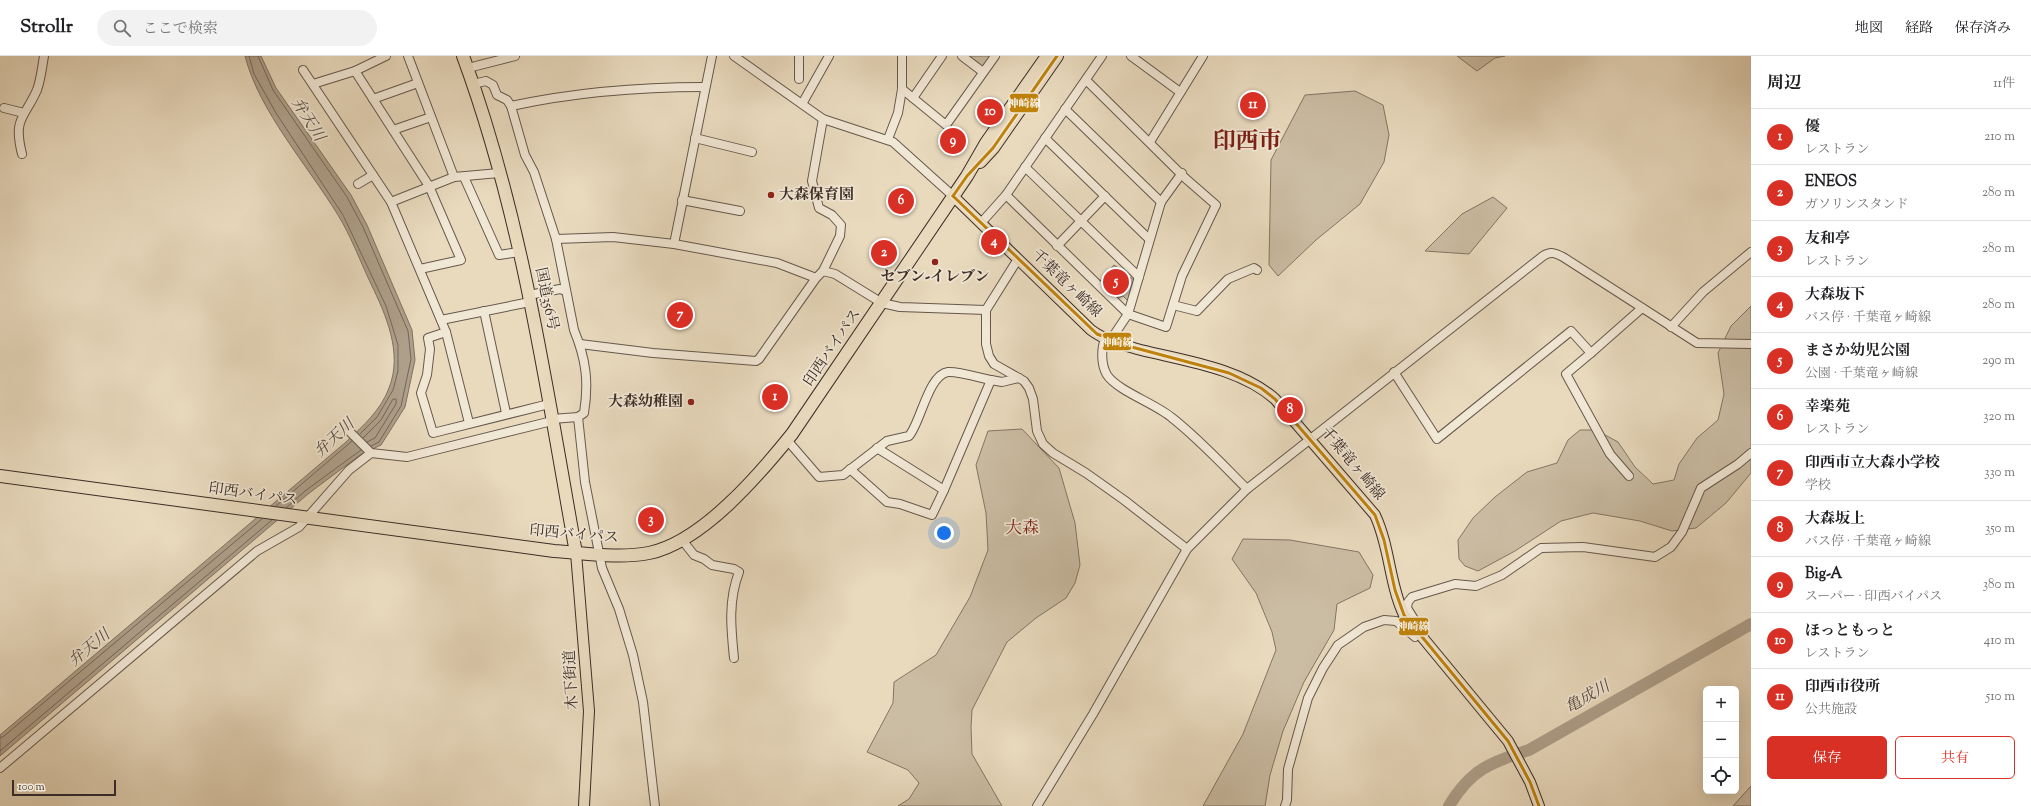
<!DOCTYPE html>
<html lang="ja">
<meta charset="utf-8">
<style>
:root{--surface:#fff;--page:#f2f2f2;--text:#202124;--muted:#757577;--line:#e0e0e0;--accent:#d93025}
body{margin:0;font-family:"Sorts Mill Goudy","Noto Serif JP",serif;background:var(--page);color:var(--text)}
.controls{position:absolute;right:12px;bottom:12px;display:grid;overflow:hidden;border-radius:6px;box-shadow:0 4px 16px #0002}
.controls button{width:36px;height:36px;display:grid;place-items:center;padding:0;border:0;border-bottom:1px solid var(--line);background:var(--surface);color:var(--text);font:20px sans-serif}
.scale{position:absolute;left:12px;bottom:10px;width:104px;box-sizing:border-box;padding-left:4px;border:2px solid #3b2d26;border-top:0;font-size:11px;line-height:14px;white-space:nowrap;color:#3b2d26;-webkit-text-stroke:3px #f1e7d5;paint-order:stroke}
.you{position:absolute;left:944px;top:477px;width:14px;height:14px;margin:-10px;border:3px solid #fff;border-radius:50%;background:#1a73e8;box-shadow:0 0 0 6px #1a73e833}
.badge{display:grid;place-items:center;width:26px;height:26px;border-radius:50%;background:var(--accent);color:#fff;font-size:13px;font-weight:700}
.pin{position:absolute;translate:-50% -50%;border:2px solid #fff;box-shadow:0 1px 4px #0006}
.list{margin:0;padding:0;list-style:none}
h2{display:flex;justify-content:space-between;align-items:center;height:52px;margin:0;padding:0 16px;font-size:17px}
h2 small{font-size:13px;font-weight:400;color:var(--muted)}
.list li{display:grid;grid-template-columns:26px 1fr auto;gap:12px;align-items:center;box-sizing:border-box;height:56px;padding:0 16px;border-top:1px solid var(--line)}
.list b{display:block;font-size:15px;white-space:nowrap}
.list p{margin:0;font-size:13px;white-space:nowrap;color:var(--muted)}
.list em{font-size:13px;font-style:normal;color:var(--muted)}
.actions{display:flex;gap:8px;padding:12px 16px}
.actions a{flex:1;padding:9px 0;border:1px solid var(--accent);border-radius:6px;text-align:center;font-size:14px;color:var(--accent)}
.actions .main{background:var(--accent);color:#fff}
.icon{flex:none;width:22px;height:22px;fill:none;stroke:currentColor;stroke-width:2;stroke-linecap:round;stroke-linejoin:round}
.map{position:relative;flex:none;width:1751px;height:750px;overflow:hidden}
header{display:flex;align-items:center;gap:24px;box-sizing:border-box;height:56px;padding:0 20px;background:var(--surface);border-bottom:1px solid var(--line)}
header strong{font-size:19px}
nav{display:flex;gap:22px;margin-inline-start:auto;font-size:14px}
.search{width:280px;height:36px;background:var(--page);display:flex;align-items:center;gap:10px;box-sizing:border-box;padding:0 14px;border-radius:22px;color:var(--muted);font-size:15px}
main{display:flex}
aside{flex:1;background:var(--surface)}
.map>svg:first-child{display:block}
.green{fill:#cbbda4;stroke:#837565}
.water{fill:#ae9f8a;stroke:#807162}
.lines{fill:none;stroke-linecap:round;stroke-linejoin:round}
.shore{stroke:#746658;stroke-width:1}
.river{stroke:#ae9f8a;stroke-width:12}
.minor-casing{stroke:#66584c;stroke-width:10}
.major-casing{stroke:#3b2d26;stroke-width:12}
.highway-casing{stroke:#3b2d26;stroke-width:14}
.minor{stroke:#f1e7d5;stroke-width:8}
.major{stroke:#e9dabe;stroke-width:10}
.highway{stroke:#e9dabe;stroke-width:12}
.bus-1-casing{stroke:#f1e7d5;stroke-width:6}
.bus-1{stroke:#bf820b;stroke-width:3}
.poi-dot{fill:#8f2418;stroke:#f1e7d5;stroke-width:1.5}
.labels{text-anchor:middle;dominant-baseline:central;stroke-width:3.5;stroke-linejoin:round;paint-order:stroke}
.poi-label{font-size:15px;font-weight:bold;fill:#3b2d26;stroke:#f1e7d5;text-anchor:start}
.street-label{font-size:15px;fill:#3b2d26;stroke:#f1e7d5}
.water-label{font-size:16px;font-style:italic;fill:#584a3f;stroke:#f1e7d5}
.quarter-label{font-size:17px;fill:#7a1f14;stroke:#f1e7d5}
.town-label{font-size:23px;font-weight:bold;fill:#7a1f14;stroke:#f1e7d5}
.line-badge{stroke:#f1e7d5;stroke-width:1.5}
.badge-label{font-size:11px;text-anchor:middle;font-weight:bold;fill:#fff}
</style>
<header>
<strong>Strollr</strong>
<div class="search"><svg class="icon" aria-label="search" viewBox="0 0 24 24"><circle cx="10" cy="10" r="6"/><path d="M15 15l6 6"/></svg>ここで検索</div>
<nav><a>地図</a><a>経路</a><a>保存済み</a></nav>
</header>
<main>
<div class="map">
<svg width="1751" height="750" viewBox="0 0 1751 750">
<rect width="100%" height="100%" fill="#e9dabe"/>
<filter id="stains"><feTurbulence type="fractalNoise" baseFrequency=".005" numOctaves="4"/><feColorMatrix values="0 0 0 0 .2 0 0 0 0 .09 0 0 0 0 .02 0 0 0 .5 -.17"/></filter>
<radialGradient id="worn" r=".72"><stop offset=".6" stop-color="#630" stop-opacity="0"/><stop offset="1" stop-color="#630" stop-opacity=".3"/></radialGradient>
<g class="green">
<path d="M966 0H992L983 13Z"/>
<path d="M1457 0H1505L1495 2 1477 15Z"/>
<path d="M1355 35 1383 49 1389 79 1384 106 1360 148 1316 184 1278 220 1269 209 1271 104 1305 39Z"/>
<path d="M1493 141 1507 152 1469 198 1425 195 1462 158Z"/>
<path d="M1114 209 1134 224 1128 245 1123 240 1116 243 1098 227Z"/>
<path d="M1751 250V417L1726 447 1696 472 1672 475 1640 465 1593 457 1561 465 1515 495 1478 515 1465 510 1459 503 1458 484 1473 462 1495 441 1527 416 1557 407 1568 384 1580 374H1596L1618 386 1635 411 1653 428 1674 424 1679 408 1697 382 1718 364 1724 338 1718 297 1731 270Z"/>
<path d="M1022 373 1059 412 1075 467 1080 509 1075 527 1066 542 1036 562 1007 586 972 654 971 671 972 698 1002 750H898L909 743 919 727 908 714 867 696 893 647 894 626 936 599 970 541 988 494 986 457 976 409 988 375Z"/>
<path d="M1243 483 1290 484 1359 496 1373 519 1370 532 1337 548 1334 574 1304 626 1283 675 1270 719 1265 750H1203L1243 678 1276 594 1272 576 1256 537 1232 503Z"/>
<path d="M1751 730V750H1733Z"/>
</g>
<path class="water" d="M245 0H261L276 32 351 139 367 169 412 274 415 304 405 351 381 389 360 399 308 438 0 700V679L346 386C363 370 381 354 389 332 403 297 386 259 371 228 360 205 351 180 338 159 308 110 259 55 245 0Z"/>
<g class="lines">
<g class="shore">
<path d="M249 0 254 18 276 57 343 159 386 250 398 289V315L393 334 377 361 360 378"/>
<path d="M258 0 273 34 347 141 363 171 408 275 411 303 401 350 379 386 371 390"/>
<path d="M363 382 381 364 393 343H396V348L375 382 367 386"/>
<path d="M276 450 352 385"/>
<path d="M286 452 305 435 361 394"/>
<path d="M0 682 4 680 262 463"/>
<path d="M0 695 272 464"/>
</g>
<path class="river" d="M1449 750C1471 713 1490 707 1529 694L1751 568"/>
<defs>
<g id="minor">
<path d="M408 0 454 121"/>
<path d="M734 0 823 63 893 86 953 140"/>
<path d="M799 0V23"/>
<path d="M962 0 983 16"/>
<path d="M1131 0 1180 36"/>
<path d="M468 12 515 0"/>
<path d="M303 14 391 146 446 276 469 367"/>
<path d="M355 15 429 130 461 204 420 213"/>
<path d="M313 28 355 15 386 0"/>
<path d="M473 28 486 25 493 29 497 39 507 44 511 50 525 99 534 116 556 183 574 274C586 303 589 326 584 357L578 361 585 426 602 512 619 553 633 599 643 646 655 750"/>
<path d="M902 33 946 69 995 0"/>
<path d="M913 42 942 0"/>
<path d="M373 43 418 27"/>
<path d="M802 48 829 0"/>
<path d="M511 50C576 36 639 31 704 31"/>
<path d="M4 52 24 57"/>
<path d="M1065 53 1161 146"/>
<path d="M823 63 812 125 819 152 832 159 841 169 840 180 823 215"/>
<path d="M393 74 431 61"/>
<path d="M695 82 752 96"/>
<path d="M1045 82 1149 183"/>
<path d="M888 83 898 57 902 33V0"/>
<path d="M1150 86 1203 0"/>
<path d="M22 98C13 62 24 63 37 34 41 23 42 11 44 0"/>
<path d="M1025 111 1139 221"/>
<path d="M464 121 499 199 519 196"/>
<path d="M358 128 373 119"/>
<path d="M1006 139 1128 258 1166 271 1182 220 1216 149 1185 122 1086 24"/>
<path d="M682 144 740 155"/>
<path d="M391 146 454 121 499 117"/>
<path d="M981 167 1006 139 1102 0"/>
<path d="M556 183 613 181 674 188 777 207 816 222 823 215 835 218 882 247 900 251 986 254"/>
<path d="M674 188 712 0"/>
<path d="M1057 190 1105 140"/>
<path d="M1018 203 986 254V288L989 300 994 308 1024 325 1029 332 1033 343 1037 375 1043 388 1053 397 1086 417 1124 444 1187 493"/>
<path d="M529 239 560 233 566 235"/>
<path d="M1173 249 1197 255 1228 223 1254 212 1257 214"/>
<path d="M484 255 506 357"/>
<path d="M441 264 530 246"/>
<path d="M1671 271 1703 236 1751 196"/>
<path d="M446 276 428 282 430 293 427 319 421 337 433 377 549 348"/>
<path d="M1105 283C1101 293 1101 309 1107 319 1118 335 1154 347 1171 361 1198 382 1222 408 1247 433"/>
<path d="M1110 285 1128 258 1161 146 1182 117"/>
<path d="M580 288 653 297 756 305 759 303 816 222"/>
<path d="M1591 297 1566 318 1610 398 1629 420"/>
<path d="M1394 316 1437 383 1571 275 1591 297 1642 252"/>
<path d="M552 363 578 361"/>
<path d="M349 375 371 397"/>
<path d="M787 384 819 421 843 419 887 385 909 380C921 366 928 319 948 316 958 315 980 322 991 324"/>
<path d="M877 392 944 434"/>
<path d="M850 413 887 446 900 448 932 459 944 434 991 324 1002 326 1019 322"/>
<path d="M683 485 694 499 704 503 712 509 734 513 739 516C728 545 731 572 734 602"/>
<path d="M0 712 257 495 299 471 349 414 371 397 407 401 552 365"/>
<path d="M1037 750 1093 658 1187 493 1247 433 1543 200C1551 195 1555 197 1563 201L1697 287 1751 288"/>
<path d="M1285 750 1287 744 1288 713 1308 642 1323 612 1338 589 1364 571 1384 564 1396 565 1415 581V573L1417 568 1407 552 1408 546 1412 541 1455 528 1476 530 1502 519 1541 492 1583 491 1655 501 1671 491 1682 476 1701 432 1738 408 1751 397"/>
</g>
<g id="major">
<path d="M953 140 1091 274C1106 285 1123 289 1141 294 1185 305 1240 312 1275 343L1375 459C1390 491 1389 527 1404 559L1508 685 1530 726 1539 750"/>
<path d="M576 497 589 655 584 750"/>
</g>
<g id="highway">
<path d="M463 0C522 160 546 330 576 497"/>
<path d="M980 106 993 92 1057 0"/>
<path d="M0 420 554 495C585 497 618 503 649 497 702 486 759 419 792 378L967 120 986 87 1047 0"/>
</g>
</defs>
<use href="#minor" class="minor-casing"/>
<use href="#major" class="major-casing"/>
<use href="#highway" class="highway-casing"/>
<use href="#minor" class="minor"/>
<use href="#major" class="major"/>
<use href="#highway" class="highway"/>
<defs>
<g id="bus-1">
<path d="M953 140 1097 278 1128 290 1229 317 1261 332 1275 343 1375 459 1384 484 1395 534 1404 559 1508 685 1530 726 1539 750"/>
<path d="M953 140 967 120 993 92 1057 0"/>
</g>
</defs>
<use href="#bus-1" class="bus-1-casing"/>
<use href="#bus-1" class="bus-1"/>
</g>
<g class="poi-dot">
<circle cx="771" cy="139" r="4"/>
<circle cx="935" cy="206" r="4"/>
<circle cx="691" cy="346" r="4"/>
</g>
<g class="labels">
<g class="poi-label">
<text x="779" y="139">大森保育園</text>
<text x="935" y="221" text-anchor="middle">セブン-イレブン</text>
<text x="683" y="346" text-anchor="end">大森幼稚園</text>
</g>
<g class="street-label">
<text transform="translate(1066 228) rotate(44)">千葉竜ヶ崎線</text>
<text transform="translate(546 243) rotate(78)">国道356号</text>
<text transform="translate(833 292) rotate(-56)">印西バイパス</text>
<text transform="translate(1352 408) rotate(50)">千葉竜ヶ崎線</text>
<text transform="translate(253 439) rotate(8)">印西バイパス</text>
<text transform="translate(574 479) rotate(5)">印西バイパス</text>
<text transform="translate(572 624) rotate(-93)">木下街道</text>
</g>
<g class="water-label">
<text transform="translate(307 64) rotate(58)">弁天川</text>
<text transform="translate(335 383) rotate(-43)">弁天川</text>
<text transform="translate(90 593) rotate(-40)">弁天川</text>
<text transform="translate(1588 642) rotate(-30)">亀成川</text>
</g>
<g class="quarter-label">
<text x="1022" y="473">大森</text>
</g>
<g class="town-label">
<text x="1247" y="86">印西市</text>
</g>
</g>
<g class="line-badge">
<rect x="1009" y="37" width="30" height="20" rx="4" fill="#bf820b"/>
<rect x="1102" y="276" width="30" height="19" rx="4" fill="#bf820b"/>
<rect x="1398" y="561" width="31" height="19" rx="4" fill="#bf820b"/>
</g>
<g class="badge-label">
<text x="1024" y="51">神崎線</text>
<text x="1117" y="290">神崎線</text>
<text x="1413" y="574">神崎線</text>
</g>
<rect width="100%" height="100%" filter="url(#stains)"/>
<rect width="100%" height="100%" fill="url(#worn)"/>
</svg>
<div class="controls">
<button>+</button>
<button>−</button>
<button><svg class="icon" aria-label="locate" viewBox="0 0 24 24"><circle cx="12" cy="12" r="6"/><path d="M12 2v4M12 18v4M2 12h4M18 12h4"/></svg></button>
</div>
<div class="scale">100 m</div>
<div class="you"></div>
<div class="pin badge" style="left:775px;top:341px">1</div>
<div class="pin badge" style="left:884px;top:197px">2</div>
<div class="pin badge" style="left:651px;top:464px">3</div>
<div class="pin badge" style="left:994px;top:186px">4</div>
<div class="pin badge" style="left:1116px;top:226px">5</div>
<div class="pin badge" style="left:901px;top:145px">6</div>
<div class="pin badge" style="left:680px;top:259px">7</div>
<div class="pin badge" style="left:1290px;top:354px">8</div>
<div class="pin badge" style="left:953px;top:85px">9</div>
<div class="pin badge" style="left:990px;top:56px">10</div>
<div class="pin badge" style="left:1253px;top:49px">11</div>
</div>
<aside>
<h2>周辺<small>11件</small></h2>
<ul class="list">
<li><span class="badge">1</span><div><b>優</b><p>レストラン</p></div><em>210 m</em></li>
<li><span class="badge">2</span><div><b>ENEOS</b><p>ガソリンスタンド</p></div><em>280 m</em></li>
<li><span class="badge">3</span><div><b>友和亭</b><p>レストラン</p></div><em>280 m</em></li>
<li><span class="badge">4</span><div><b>大森坂下</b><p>バス停 · 千葉竜ヶ崎線</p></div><em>280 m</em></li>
<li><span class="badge">5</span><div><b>まさか幼児公園</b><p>公園 · 千葉竜ヶ崎線</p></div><em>290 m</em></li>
<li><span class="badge">6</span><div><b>幸楽苑</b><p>レストラン</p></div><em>320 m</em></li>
<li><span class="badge">7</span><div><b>印西市立大森小学校</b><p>学校</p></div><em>330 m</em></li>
<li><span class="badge">8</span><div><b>大森坂上</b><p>バス停 · 千葉竜ヶ崎線</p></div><em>350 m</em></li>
<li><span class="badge">9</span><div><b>Big-A</b><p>スーパー · 印西バイパス</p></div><em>380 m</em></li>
<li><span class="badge">10</span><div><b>ほっともっと</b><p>レストラン</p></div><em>410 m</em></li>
<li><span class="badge">11</span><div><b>印西市役所</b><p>公共施設</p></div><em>510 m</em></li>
</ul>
<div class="actions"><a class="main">保存</a><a>共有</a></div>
</aside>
</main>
